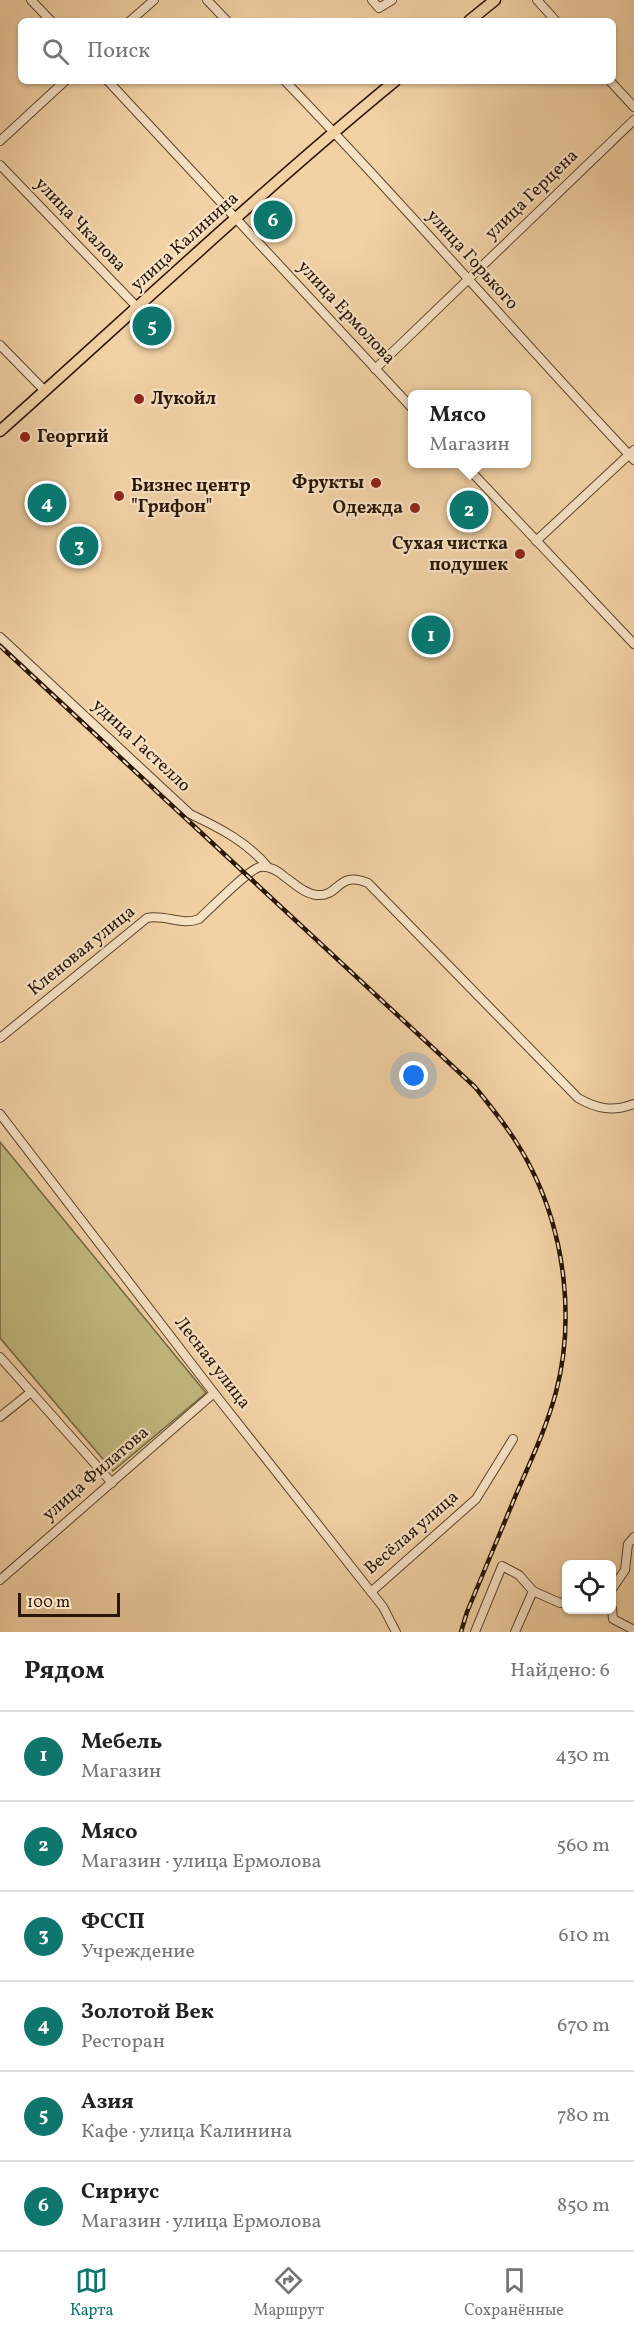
<!DOCTYPE html>
<html lang="ru">
<meta charset="utf-8">
<style>
:root{--surface:#fff;--page:#f6f6f6;--text:#222;--muted:#767676;--line:#e0e0e0;--accent:#0f766e}
body{margin:0;font-family:Vollkorn,serif;background:var(--page);color:var(--text)}
.controls{position:absolute;right:18px;bottom:18px;display:grid;overflow:hidden;border-radius:9px;box-shadow:0 2px 4px #0004}
.controls button{width:54px;height:54px;display:grid;place-items:center;padding:0;border:0;border-bottom:2px solid var(--line);background:var(--surface);color:var(--text);font:30px sans-serif}
.scale{position:absolute;left:18px;bottom:15px;width:102px;box-sizing:border-box;padding-left:6px;border:3px solid #2a1507;border-top:0;font-size:16px;line-height:21px;white-space:nowrap;color:#2a1507;-webkit-text-stroke:4px #f7e2c4;paint-order:stroke}
.you{position:absolute;left:414px;top:1076px;width:21px;height:21px;margin:-15px;border:4px solid #fff;border-radius:50%;background:#1a73e8;box-shadow:0 0 0 9px #1a73e833}
.badge{display:grid;place-items:center;width:39px;height:39px;border-radius:50%;background:var(--accent);color:#fff;font-size:20px;font-weight:700}
.pin{position:absolute;translate:-50% -50%;border:3px solid #fff;box-shadow:0 2px 6px #0006}
.popup{position:absolute;left:408px;top:390px;width:123px;height:78px;box-sizing:border-box;display:grid;place-content:center;border-radius:9px;background:var(--surface);filter:drop-shadow(0 2px 4px #0005);font-size:20px;white-space:nowrap;color:var(--muted)}
.popup b{font-size:22px;color:var(--text)}
.popup::after{content:'';position:absolute;left:50%;top:100%;margin-left:-12px;border:12px solid transparent;border-top-color:var(--surface)}
.list{margin:0;padding:0;list-style:none}
h2{display:flex;justify-content:space-between;align-items:center;height:78px;margin:0;padding:0 24px;font-size:26px}
h2 small{font-size:20px;font-weight:400;color:var(--muted)}
.list li{display:grid;grid-template-columns:39px 1fr auto;gap:18px;align-items:center;box-sizing:border-box;height:90px;padding:0 24px;border-top:2px solid var(--line)}
.list b{display:block;font-size:22px;white-space:nowrap}
.list p{margin:0;font-size:20px;white-space:nowrap;color:var(--muted)}
.list em{font-size:20px;font-style:normal;color:var(--muted)}
.icon{flex:none;width:33px;height:33px;fill:none;stroke:currentColor;stroke-width:2;stroke-linecap:round;stroke-linejoin:round}
.map{position:relative;flex:none;width:634px;height:1632px;overflow:hidden}
.search{position:absolute;background:var(--surface);box-shadow:0 2px 4px #0004;left:18px;right:18px;top:18px;height:66px;display:flex;align-items:center;gap:15px;box-sizing:border-box;padding:0 21px;border-radius:9px;color:var(--muted);font-size:22px}
.sheet{height:618px;background:var(--surface)}
nav{display:flex;justify-content:space-around;align-items:center;box-sizing:border-box;height:84px;border-top:2px solid var(--line);background:var(--surface);font-size:16px;color:var(--muted)}
nav a{display:grid;justify-items:center;gap:3px}
nav .on{color:var(--accent)}
.map>svg:first-child{display:block}
.green{fill:#c2ba81;stroke:#766844;stroke-width:1.5}
.lines{fill:none;stroke-linecap:round;stroke-linejoin:round}
.minor-casing{stroke:#5c442e;stroke-width:10}
.major-casing{stroke:#2a1507;stroke-width:13}
.minor{stroke:#f7e2c4;stroke-width:8}
.major{stroke:#f2d2a5;stroke-width:10}
.rail-casing{stroke:#2a1507;stroke-width:4.5}
.rail{stroke:#f7e2c4;stroke-width:2;stroke-dasharray:7;stroke-linecap:butt}
.poi-dot{fill:#8f2418;stroke:#f7e2c4;stroke-width:2}
.labels{text-anchor:middle;dominant-baseline:central;stroke-width:4.5;stroke-linejoin:round;paint-order:stroke}
.street-label{font-size:18px;fill:#2a1507;stroke:#f7e2c4}
.poi-label{font-size:18px;font-weight:bold;fill:#2a1507;stroke:#f7e2c4;text-anchor:start}
</style>
<div class="map">
<svg width="634" height="1632" viewBox="0 0 634 1632">
<rect width="100%" height="100%" fill="#f2d2a5"/>
<filter id="stains"><feTurbulence type="fractalNoise" baseFrequency=".00333" numOctaves="4"/><feColorMatrix values="0 0 0 0 .2 0 0 0 0 .09 0 0 0 0 .02 0 0 0 .5 -.17"/></filter>
<radialGradient id="worn" r=".72"><stop offset=".6" stop-color="#630" stop-opacity="0"/><stop offset="1" stop-color="#630" stop-opacity=".3"/></radialGradient>
<path class="green" d="M0 1142 206 1393 113 1471 0 1338Z"/>
<g class="lines">
<defs>
<g id="minor">
<path d="M31 0 51 21"/>
<path d="M207 0 227 21"/>
<path d="M372 0 379 8 392 0"/>
<path d="M537 0 556 21"/>
<path d="M130 21 154 0"/>
<path d="M108 81 412 408"/>
<path d="M285 81C404 204 516 335 634 460"/>
<path d="M610 81 634 107"/>
<path d="M0 141 65 81"/>
<path d="M0 165 137 307"/>
<path d="M0 345 45 391"/>
<path d="M375 369 634 120"/>
<path d="M464 464 634 644"/>
<path d="M536 541 634 450"/>
<path d="M0 637 190 814C220 828 247 842 268 867"/>
<path d="M0 1038 147 918C165 914 182 926 199 919 210 909 249 869 260 867 269 866 278 871 285 877 295 884 305 894 317 895 340 897 337 870 368 883L578 1098C597 1109 613 1112 634 1104"/>
<path d="M0 1114 214 1393 383 1607 396 1632"/>
<path d="M0 1357 112 1483"/>
<path d="M0 1417 31 1392"/>
<path d="M0 1580 214 1393"/>
<path d="M612 1589 625 1570 628 1544 634 1537"/>
<path d="M371 1592 476 1499 513 1439"/>
<path d="M612 1608 613 1619 634 1630"/>
<path d="M475 1632 502 1566 519 1575 533 1591 560 1603 566 1601"/>
<path d="M515 1632 533 1591"/>
</g>
<g id="major">
<path d="M469 21 495 0"/>
<path d="M0 431C131 314 259 193 395 81"/>
</g>
</defs>
<use href="#minor" class="minor-casing"/>
<use href="#major" class="major-casing"/>
<use href="#minor" class="minor"/>
<use href="#major" class="major"/>
<defs>
<path id="rail" d="M0 646 475 1087C496 1113 517 1139 532 1170 565 1236 575 1320 556 1392 547 1426 532 1458 518 1490 501 1531 484 1571 467 1612L461 1632"/>
</defs>
<use href="#rail" class="rail-casing"/>
<use href="#rail" class="rail"/>
</g>
<g class="poi-dot">
<circle cx="139" cy="399" r="6"/>
<circle cx="25" cy="437" r="6"/>
<circle cx="376" cy="483" r="6"/>
<circle cx="119" cy="496" r="6"/>
<circle cx="415" cy="508" r="6"/>
<circle cx="520" cy="554" r="6"/>
</g>
<g class="labels">
<g class="street-label">
<text transform="translate(532 195) rotate(-44)">улица Герцена</text>
<text transform="translate(80 225) rotate(46)">улица Чкалова</text>
<text transform="translate(185 242) rotate(-42)">улица Калинина</text>
<text transform="translate(472 260) rotate(48)">улица Горького</text>
<text transform="translate(346 313) rotate(47)">улица Ермолова</text>
<text transform="translate(141 746) rotate(43)">удица Гастелло</text>
<text transform="translate(82 951) rotate(-39)">Кленовая улица</text>
<text transform="translate(212 1363) rotate(52)">Лесная улица</text>
<text transform="translate(96 1474) rotate(-41)">улица Филатова</text>
<text transform="translate(412 1533) rotate(-41)">Весёлая улица</text>
</g>
<g class="poi-label">
<text x="151" y="399">Лукойл</text>
<text x="37" y="437">Георгий</text>
<text x="364" y="483" text-anchor="end">Фрукты</text>
<text x="131" y="486">Бизнес центр<tspan x="131" dy="21">"Грифон"</tspan></text>
<text x="403" y="508" text-anchor="end">Одежда</text>
<text x="508" y="544" text-anchor="end">Сухая чистка<tspan x="508" dy="21">подушек</tspan></text>
</g>
</g>
<rect width="100%" height="100%" filter="url(#stains)"/>
<rect width="100%" height="100%" fill="url(#worn)"/>
</svg>
<div class="controls">
<button><svg class="icon" aria-label="locate" viewBox="0 0 24 24"><circle cx="12" cy="12" r="6"/><path d="M12 2v4M12 18v4M2 12h4M18 12h4"/></svg></button>
</div>
<div class="scale">100 m</div>
<div class="you"></div>
<div class="pin badge" style="left:431px;top:635px">1</div>
<div class="pin badge" style="left:469px;top:510px">2</div>
<div class="popup"><b>Мясо</b>Магазин</div>
<div class="pin badge" style="left:79px;top:546px">3</div>
<div class="pin badge" style="left:47px;top:503px">4</div>
<div class="pin badge" style="left:152px;top:326px">5</div>
<div class="pin badge" style="left:273px;top:220px">6</div>
<div class="search"><svg class="icon" aria-label="search" viewBox="0 0 24 24"><circle cx="10" cy="10" r="6"/><path d="M15 15l6 6"/></svg>Поиск</div>
</div>
<section class="sheet">
<h2>Рядом<small>Найдено: 6</small></h2>
<ul class="list">
<li><span class="badge">1</span><div><b>Мебель</b><p>Магазин</p></div><em>430 m</em></li>
<li><span class="badge">2</span><div><b>Мясо</b><p>Магазин · улица Ермолова</p></div><em>560 m</em></li>
<li><span class="badge">3</span><div><b>ФССП</b><p>Учреждение</p></div><em>610 m</em></li>
<li><span class="badge">4</span><div><b>Золотой Век</b><p>Ресторан</p></div><em>670 m</em></li>
<li><span class="badge">5</span><div><b>Азия</b><p>Кафе · улица Калинина</p></div><em>780 m</em></li>
<li><span class="badge">6</span><div><b>Сириус</b><p>Магазин · улица Ермолова</p></div><em>850 m</em></li>
</ul>
</section>
<nav>
<a class="on"><svg class="icon" aria-label="map" viewBox="0 0 24 24"><path d="M3 6l6-2 6 2 6-2v14l-6 2-6-2-6 2zM9 4v14M15 6v14"/></svg>Карта</a>
<a><svg class="icon" aria-label="directions" viewBox="0 0 24 24"><path d="M12 3l9 9-9 9-9-9zM9 14v-3h6M13 9l2 2-2 2"/></svg>Маршрут</a>
<a><svg class="icon" aria-label="saved" viewBox="0 0 24 24"><path d="M7 4h10v16l-5-4-5 4z"/></svg>Сохранённые</a>
</nav>
